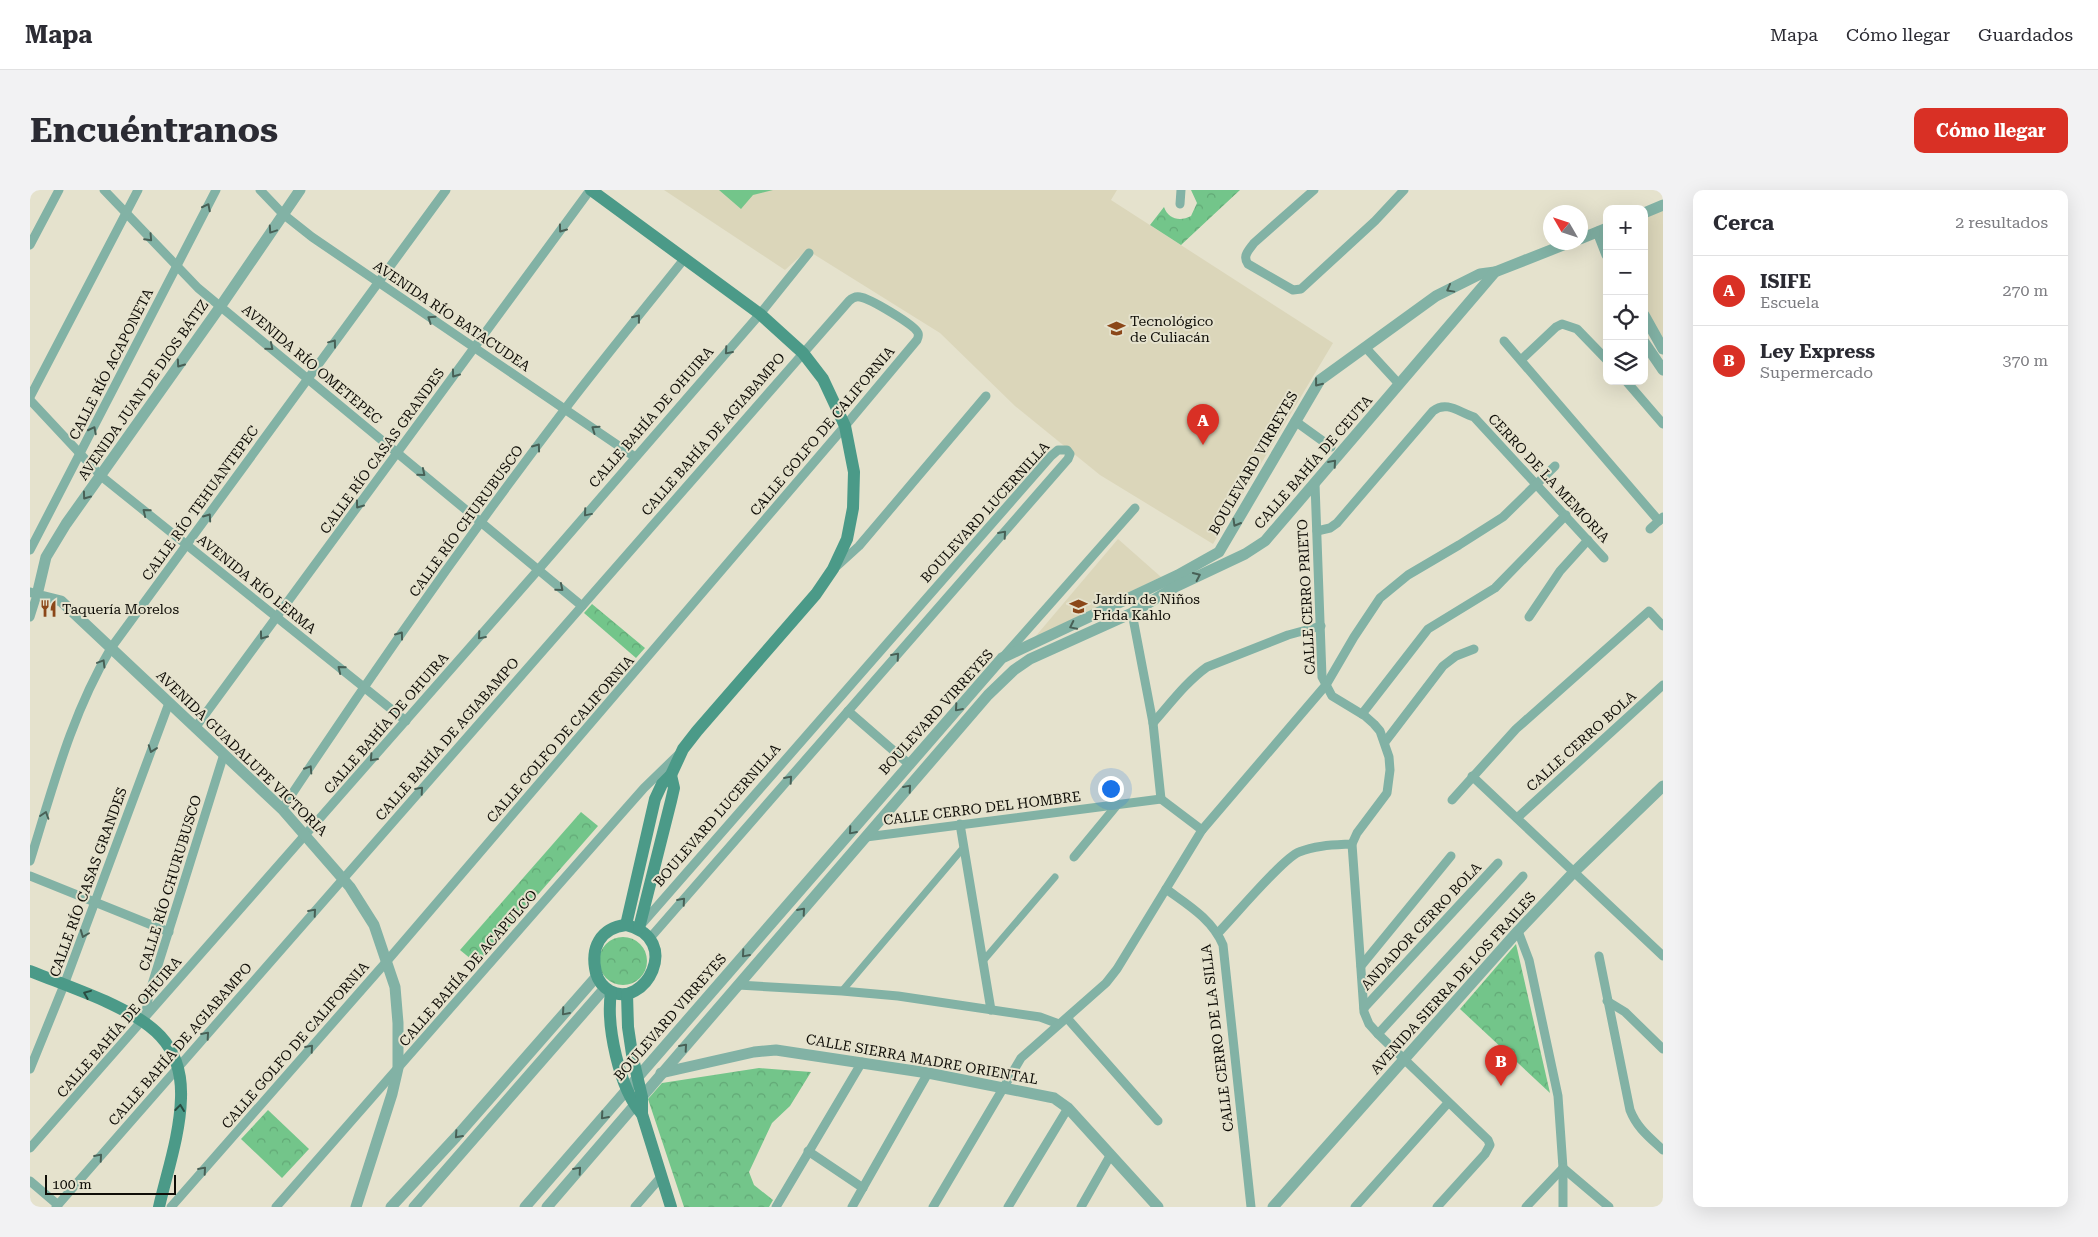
<!DOCTYPE html>
<html lang="es">
<meta charset="utf-8">
<style>
:root{--surface:#fff;--page:#f2f2f3;--text:#2b2b33;--muted:#7c7c81;--line:#e1e1e2;--accent:#d93025}
body{margin:0;font-family:"Roboto Serif",serif;background:var(--page);color:var(--text)}
.controls{position:absolute;right:15px;top:15px;display:grid;overflow:hidden;border-radius:10px;box-shadow:0 5px 20px #0002}
.controls button{width:45px;height:45px;display:grid;place-items:center;padding:0;border:0;border-bottom:1px solid var(--line);background:var(--surface);color:var(--text);font:25px sans-serif}
.compass{position:absolute;left:1513px;top:15px;width:45px;height:45px;border-radius:50%;background:var(--surface);box-shadow:0 5px 20px #0002;rotate:309deg}
.scale{position:absolute;left:15px;bottom:12px;width:131px;box-sizing:border-box;padding-left:5px;border:2px solid #0f0d07;border-top:0;font-size:14px;line-height:18px;white-space:nowrap;color:#0f0d07;-webkit-text-stroke:4px #e5e2cd;paint-order:stroke}
.you{position:absolute;left:1080px;top:598px;width:18px;height:18px;margin:-12px;border:4px solid #fff;border-radius:50%;background:#1a73e8;box-shadow:0 0 0 8px #1a73e833}
.badge{display:grid;place-items:center;width:32px;height:32px;border-radius:50%;background:var(--accent);color:#fff;font-size:16px;font-weight:700}
.pin{position:absolute;translate:-50% -41px;filter:drop-shadow(0 1px 2px #0008)}
.pin::after{content:'';position:absolute;top:26px;width:18px;height:15px;background:inherit;clip-path:polygon(0 0,100% 0,50% 100%)}
.list{margin:0;padding:0;list-style:none}
h2{display:flex;justify-content:space-between;align-items:center;height:65px;margin:0;padding:0 20px;font-size:21px}
h2 small{font-size:16px;font-weight:400;color:var(--muted)}
.list li{display:grid;grid-template-columns:32px 1fr auto;gap:15px;align-items:center;box-sizing:border-box;height:70px;padding:0 20px;border-top:1px solid var(--line)}
.list b{display:block;font-size:19px;white-space:nowrap}
.list p{margin:0;font-size:16px;white-space:nowrap;color:var(--muted)}
.list em{font-size:16px;font-style:normal;color:var(--muted)}
.icon{flex:none;width:28px;height:28px;fill:none;stroke:currentColor;stroke-width:2;stroke-linecap:round;stroke-linejoin:round}
.map{position:relative;flex:none;width:1633px;height:1017px;overflow:hidden;border-radius:10px}
header{display:flex;align-items:center;gap:30px;box-sizing:border-box;height:70px;padding:0 25px;background:var(--surface);border-bottom:1px solid var(--line)}
header strong{font-size:24px}
nav{display:flex;gap:28px;margin-inline-start:auto;font-size:18px}
.intro{display:flex;align-items:center;justify-content:space-between;box-sizing:border-box;height:120px;padding:0 30px}
h1{margin:0;font-size:35px}
.button{padding:12px 22px;border-radius:10px;background:var(--accent);color:#fff;font-size:18px;font-weight:700}
main{display:flex;gap:30px;padding:0 30px}
aside{flex:1;background:var(--surface);border-radius:10px;box-shadow:0 5px 20px #0002}
.map>svg:first-child{display:block}
.built{fill:#dbd6ba}
.grass{fill:#73c58a}
.park{fill:url(#park-crowns)}
.lines{fill:none;stroke-linecap:round;stroke-linejoin:round}
.pedestrian{stroke:#82b2a5;stroke-width:7}
.minor{stroke:#82b2a5;stroke-width:9}
.tertiary{stroke:#82b2a5;stroke-width:11}
.secondary{stroke:#4b9a88;stroke-width:12}
.oneway{stroke:#486056}
.oneway2{stroke:#2a4c41}
.labels{text-anchor:middle;dominant-baseline:central;stroke-width:4;stroke-linejoin:round;paint-order:stroke}
.street-label{font-size:14px;fill:#0f0d07;stroke:#e5e2cd}
.poi-label{font-size:14px;fill:#0f0d07;stroke:#e5e2cd;text-anchor:start}
</style>
<header>
<strong>Mapa</strong>
<nav><a>Mapa</a><a>Cómo llegar</a><a>Guardados</a></nav>
</header>
<div class="intro"><h1>Encuéntranos</h1><a class="button">Cómo llegar</a></div>
<main>
<div class="map">
<svg width="1633" height="1017" viewBox="0 0 1633 1017">
<defs>
<pattern id="park-crowns" width="20" height="18" patternUnits="userSpaceOnUse" patternTransform="scale(1.25)"><rect width="20" height="18" fill="#73c58a"/><path d="M2 6a3 3 0 1 1 6 0M12 15a3 3 0 1 1 6 0" fill="none" stroke="#62a876"/></pattern>
</defs>
<rect width="100%" height="100%" fill="#e5e2cd"/>
<g class="built">
<path d="M634 0H1087L1081 10 1303 153 1183 354 1070 285 985 216 910 143 777 60 755 80Z"/>
<path d="M1633 12V159L1614 125V21Z"/>
<path d="M1088 349 1131 387 1005 447Z"/>
</g>
<path class="grass" d="M689 0H743L723 5 711 19Z"/>
<g class="park">
<path d="M1161 0H1210L1151 55 1120 35 1134 17C1138 29 1150 32 1161 26L1167 13Z"/>
<path d="M562 414 615 458 606 468 554 423Z"/>
<path d="M551 622 568 636 447 774 430 760Z"/>
<circle cx="593" cy="771" r="24"/>
<path d="M1486 754 1520 903 1430 819Z"/>
<path d="M729 878 781 882 760 916 742 933 719 982 724 995 743 1010 739 1017H654L618 909 632 893Z"/>
<path d="M238 920 279 959 252 988 211 949Z"/>
</g>
<g class="lines">
<g class="pedestrian">
<path d="M953 771 1025 687"/>
<path d="M812 801 934 657"/>
</g>
<g class="minor">
<path d="M74 0 168 98 552 416"/>
<path d="M230 0 253 24 282 47 605 267"/>
<path d="M1284 0 1224 53C1219 60 1212 66 1218 74L1263 100 1271 99 1345 31 1374 0"/>
<path d="M1150 14 1151 0"/>
<path d="M0 55 29 0"/>
<path d="M1474 151 1629 331"/>
<path d="M1335 157 1369 194"/>
<path d="M1491 170 1526 137 1532 134 1547 139 1577 170"/>
<path d="M1596 191 1633 234"/>
<path d="M0 207 108 0"/>
<path d="M0 210 71 286 376 531"/>
<path d="M1265 231 1301 257"/>
<path d="M1285 294 1292 487 1302 506 1335 526 1344 534 1350 541 1359 567 1360 580 1357 603 1327 643 1322 654 1334 822 1339 834 1348 844 1458 950 1460 955 1455 964 1407 1017"/>
<path d="M1620 339 1633 327"/>
<path d="M1287 341 1300 338 1307 333 1403 221C1417 210 1430 223 1444 227L1574 368"/>
<path d="M0 360 186 0"/>
<path d="M807 376 829 356 956 206"/>
<path d="M0 402 7 405 0 427"/>
<path d="M1102 423 1123 533 1131 609"/>
<path d="M1499 427 1530 381 1558 350"/>
<path d="M974 466 1105 318"/>
<path d="M818 521 880 575"/>
<path d="M1332 524 1398 439 1465 398 1536 325"/>
<path d="M1123 533C1140 514 1156 492 1177 477L1258 445 1291 436"/>
<path d="M165 538 560 0"/>
<path d="M1355 552 1413 476 1426 466 1444 459"/>
<path d="M1442 586 1633 766"/>
<path d="M1131 609 1172 640"/>
<path d="M1422 610 1486 539 1619 421 1633 436"/>
<path d="M252 619C342 483 436 349 535 219 574 168 615 118 655 68"/>
<path d="M1487 628 1633 495"/>
<path d="M930 634 961 820"/>
<path d="M836 647 1131 609"/>
<path d="M1044 667 1087 615"/>
<path d="M0 671C23 597 41 525 81 458L416 0"/>
<path d="M0 686 139 742"/>
<path d="M1136 699C1158 715 1182 729 1193 755L1221 1017"/>
<path d="M610 736 1021 266 1028 260H1037L1040 264 1038 269 620 748"/>
<path d="M1488 741 1499 770 1528 906 1533 978V1017"/>
<path d="M1188 743C1203 728 1253 668 1269 662 1286 655 1305 655 1322 654"/>
<path d="M1569 766 1600 920C1607 938 1619 947 1633 960"/>
<path d="M1331 776 1421 666"/>
<path d="M708 795 812 801 868 806 1010 827 1029 834"/>
<path d="M1577 811 1595 822 1633 859"/>
<path d="M1334 818 1468 673"/>
<path d="M115 828 119 804 194 564"/>
<path d="M1037 828 1128 931"/>
<path d="M1348 844 1493 686"/>
<path d="M0 879 34 795 139 513"/>
<path d="M0 958 508 380 730 124 779 63"/>
<path d="M778 961 833 998"/>
<path d="M1533 978 1579 1017"/>
<path d="M0 991 28 1015"/>
<path d="M26 1017 819 111C822 108 825 106 830 107 839 108 885 135 888 143 889 146 888 148 887 150L815 236 357 771 141 1017"/>
<path d="M246 1017 523 701 614 598 648 565"/>
<path d="M605 1017 631 987"/>
<path d="M746 1017 832 872"/>
<path d="M822 1017 898 883"/>
<path d="M903 1017 991 868 1076 793 1087 779 1172 640 1296 495 1324 447 1350 408 1378 385 1429 355 1473 327 1525 276"/>
<path d="M978 1017 1038 918"/>
<path d="M1051 1017 1080 966"/>
<path d="M1325 1017 1418 913"/>
<path d="M1496 1017 1533 978"/>
</g>
<g class="tertiary">
<path d="M270 0 190 117 36 334 16 367 7 405 31 411 252 619 320 697 344 735 365 797 368 833V878L362 904 326 1017"/>
<path d="M1614 23 1633 15"/>
<path d="M1568 42 1577 65"/>
<path d="M1550 49 1577 38"/>
<path d="M1614 125 1633 159"/>
<path d="M1614 152 1633 180"/>
<path d="M631 883 724 862 746 860 898 883 1024 908 1038 918 1128 1017"/>
<path d="M361 1017 426 947 567 786"/>
<path d="M384 1017 575 798"/>
<path d="M495 1017 972 468 1148 385 1189 362 1290 190 1406 106 1450 84 1465 82"/>
<path d="M517 1017 958 505 984 480 1000 469 1102 423 1145 397 1215 364 1235 351 1465 82 1541 52"/>
<path d="M1243 1017 1488 741 1544 682 1633 596"/>
</g>
<g class="secondary">
<path d="M561 0 730 124 773 163 793 189 815 236 824 282 823 318 817 349 803 379 786 404 667 541 653 559 641 585 632 594 625 609 596 735"/>
<path d="M596 735C654 749 614 820 580 801 573 797 568 790 566 783 560 758 570 738 596 735Z"/>
<path d="M609 738 641 611 644 598 641 585"/>
<path d="M0 781C25 791 50 800 75 811 120 832 153 852 151 908 150 945 137 982 129 1017"/>
<path d="M581 802C576 836 589 898 612 924"/>
<path d="M597 804 598 837 602 864 612 907V924L641 1017"/>
</g>
</g>
<defs><path id="oneway-chevron" d="M-2-3.5L2.5 0L-2 3.5" fill="none" stroke-width="1.6" stroke-linecap="round" stroke-linejoin="round" transform="scale(1.25)"/></defs>
<g class="oneway">
<use href="#oneway-chevron" transform="translate(177 17) rotate(-63)"/>
<use href="#oneway-chevron" transform="translate(532 39) rotate(126)"/>
<use href="#oneway-chevron" transform="translate(242 40) rotate(124)"/>
<use href="#oneway-chevron" transform="translate(119 48) rotate(47)"/>
<use href="#oneway-chevron" transform="translate(1420 99) rotate(151)"/>
<use href="#oneway-chevron" transform="translate(607 128) rotate(-52)"/>
<use href="#oneway-chevron" transform="translate(401 129) rotate(-146)"/>
<use href="#oneway-chevron" transform="translate(303 153) rotate(-53)"/>
<use href="#oneway-chevron" transform="translate(240 157) rotate(40)"/>
<use href="#oneway-chevron" transform="translate(698 161) rotate(131)"/>
<use href="#oneway-chevron" transform="translate(150 174) rotate(125)"/>
<use href="#oneway-chevron" transform="translate(425 184) rotate(126)"/>
<use href="#oneway-chevron" transform="translate(1288 193) rotate(128)"/>
<use href="#oneway-chevron" transform="translate(565 239) rotate(-145)"/>
<use href="#oneway-chevron" transform="translate(63 240) rotate(-63)"/>
<use href="#oneway-chevron" transform="translate(507 257) rotate(-54)"/>
<use href="#oneway-chevron" transform="translate(1303 273) rotate(-49)"/>
<use href="#oneway-chevron" transform="translate(392 283) rotate(40)"/>
<use href="#oneway-chevron" transform="translate(56 306) rotate(126)"/>
<use href="#oneway-chevron" transform="translate(329 315) rotate(126)"/>
<use href="#oneway-chevron" transform="translate(116 322) rotate(-141)"/>
<use href="#oneway-chevron" transform="translate(557 323) rotate(130)"/>
<use href="#oneway-chevron" transform="translate(178 327) rotate(-55)"/>
<use href="#oneway-chevron" transform="translate(1206 333) rotate(120)"/>
<use href="#oneway-chevron" transform="translate(973 344) rotate(-49)"/>
<use href="#oneway-chevron" transform="translate(1167 386) rotate(-25)"/>
<use href="#oneway-chevron" transform="translate(530 398) rotate(40)"/>
<use href="#oneway-chevron" transform="translate(1043 436) rotate(154)"/>
<use href="#oneway-chevron" transform="translate(370 445) rotate(-54)"/>
<use href="#oneway-chevron" transform="translate(233 446) rotate(126)"/>
<use href="#oneway-chevron" transform="translate(451 446) rotate(131)"/>
<use href="#oneway-chevron" transform="translate(866 466) rotate(-49)"/>
<use href="#oneway-chevron" transform="translate(72 473) rotate(-59)"/>
<use href="#oneway-chevron" transform="translate(311 479) rotate(-141)"/>
<use href="#oneway-chevron" transform="translate(928 518) rotate(131)"/>
<use href="#oneway-chevron" transform="translate(122 559) rotate(110)"/>
<use href="#oneway-chevron" transform="translate(343 568) rotate(132)"/>
<use href="#oneway-chevron" transform="translate(279 579) rotate(-57)"/>
<use href="#oneway-chevron" transform="translate(759 589) rotate(-49)"/>
<use href="#oneway-chevron" transform="translate(878 598) rotate(-49)"/>
<use href="#oneway-chevron" transform="translate(390 600) rotate(-49)"/>
<use href="#oneway-chevron" transform="translate(15 625) rotate(-72)"/>
<use href="#oneway-chevron" transform="translate(822 641) rotate(131)"/>
<use href="#oneway-chevron" transform="translate(652 711) rotate(-49)"/>
<use href="#oneway-chevron" transform="translate(772 721) rotate(-49)"/>
<use href="#oneway-chevron" transform="translate(283 722) rotate(-49)"/>
<use href="#oneway-chevron" transform="translate(54 744) rotate(111)"/>
<use href="#oneway-chevron" transform="translate(715 764) rotate(131)"/>
<use href="#oneway-chevron" transform="translate(535 822) rotate(131)"/>
<use href="#oneway-chevron" transform="translate(176 845) rotate(-49)"/>
<use href="#oneway-chevron" transform="translate(654 857) rotate(-49)"/>
<use href="#oneway-chevron" transform="translate(280 858) rotate(-49)"/>
<use href="#oneway-chevron" transform="translate(574 926) rotate(131)"/>
<use href="#oneway-chevron" transform="translate(428 945) rotate(132)"/>
<use href="#oneway-chevron" transform="translate(69 967) rotate(-49)"/>
<use href="#oneway-chevron" transform="translate(173 980) rotate(-49)"/>
<use href="#oneway-chevron" transform="translate(548 980) rotate(-49)"/>
</g>
<g class="oneway2">
<use href="#oneway-chevron" transform="translate(57 804) rotate(-158)"/>
<use href="#oneway-chevron" transform="translate(150 918) rotate(-83)"/>
</g>
<defs>
<symbol id="university-bare" viewBox="-9 -9 18 18"><path d="M0-5L7-2L0 1L-7-2ZM-4 1L0 2.5L4 1V4Q0 6-4 4Z" fill="#8b4719" stroke="#e5e2cd" stroke-width="2.5" paint-order="stroke"/></symbol>
<symbol id="school-bare" viewBox="-9 -9 18 18"><path d="M0-5L7-2L0 1L-7-2ZM-4 1L0 2.5L4 1V4Q0 6-4 4Z" fill="#8b4719" stroke="#e5e2cd" stroke-width="2.5" paint-order="stroke"/></symbol>
<symbol id="restaurant-bare" viewBox="-9 -9 18 18"><path d="M-5-6h1v4h1v-4h1v4h1v-4h1v5L-1.5 .5V6h-2V.5L-5-1ZM5-6V6H3V1.5H1.5Q1.5-4 5-6Z" fill="#8b4719" stroke="#e5e2cd" stroke-width="2.5" paint-order="stroke"/></symbol>
</defs>
<g fill-rule="evenodd">
<use href="#university-bare" x="1074" y="126" width="25" height="25"/>
<use href="#school-bare" x="1036" y="404" width="25" height="25"/>
<use href="#restaurant-bare" x="6" y="406" width="25" height="25"/>
</g>
<g class="labels">
<g class="street-label">
<text transform="translate(422 126) rotate(34)">AVENIDA RÍO BATACUDEA</text>
<text transform="translate(81 174) rotate(-63)">CALLE RÍO ACAPONETA</text>
<text transform="translate(282 174) rotate(40)">AVENIDA RÍO OMETEPEC</text>
<text transform="translate(113 200) rotate(-55)">AVENIDA JUAN DE DIOS BÁTIZ</text>
<text transform="translate(621 227) rotate(-49)">CALLE BAHÍA DE OHUIRA</text>
<text transform="translate(792 241) rotate(-50)">CALLE GOLFO DE CALIFORNIA</text>
<text transform="translate(683 244) rotate(-49)">CALLE BAHÍA DE AGIABAMPO</text>
<text transform="translate(352 261) rotate(-54)">CALLE RÍO CASAS GRANDES</text>
<text transform="translate(1283 272) rotate(-49)">CALLE BAHÍA DE CEUTA</text>
<text transform="translate(1223 273) rotate(-60)">BOULEVARD VIRREYES</text>
<text transform="translate(1519 288) rotate(47)">CERRO DE LA MEMORIA</text>
<text transform="translate(170 313) rotate(-54)">CALLE RÍO TEHUANTEPEC</text>
<text transform="translate(955 322) rotate(-48)">BOULEVARD LUCERNILLA</text>
<text transform="translate(436 331) rotate(-54)">CALLE RÍO CHURUBUSCO</text>
<text transform="translate(227 394) rotate(39)">AVENIDA RÍO LERMA</text>
<text transform="translate(1276 407) rotate(-93)">CALLE CERRO PRIETO</text>
<text transform="translate(906 522) rotate(-48)">BOULEVARD VIRREYES</text>
<text transform="translate(356 533) rotate(-49)">CALLE BAHÍA DE OHUIRA</text>
<text transform="translate(417 549) rotate(-49)">CALLE BAHÍA DE AGIABAMPO</text>
<text transform="translate(530 549) rotate(-49)">CALLE GOLFO DE CALIFORNIA</text>
<text transform="translate(1551 551) rotate(-42)">CALLE CERRO BOLA</text>
<text transform="translate(212 563) rotate(44)">AVENIDA GUADALUPE VICTORIA</text>
<text transform="translate(952 618) rotate(-7)">CALLE CERRO DEL HOMBRE</text>
<text transform="translate(687 625) rotate(-49)">BOULEVARD LUCERNILLA</text>
<text transform="translate(58 692) rotate(-70)">CALLE RÍO CASAS GRANDES</text>
<text transform="translate(140 693) rotate(-73)">CALLE RÍO CHURUBUSCO</text>
<text transform="translate(1391 736) rotate(-47)">ANDADOR CERRO BOLA</text>
<text transform="translate(438 778) rotate(-49)">CALLE BAHÍA DE ACAPULCO</text>
<text transform="translate(1423 793) rotate(-48)">AVENIDA SIERRA DE LOS FRAILES</text>
<text transform="translate(640 827) rotate(-49)">BOULEVARD VIRREYES</text>
<text transform="translate(89 837) rotate(-49)">CALLE BAHÍA DE OHUIRA</text>
<text transform="translate(1187 848) rotate(-97)">CALLE CERRO DE LA SILLA</text>
<text transform="translate(150 854) rotate(-49)">CALLE BAHÍA DE AGIABAMPO</text>
<text transform="translate(265 855) rotate(-49)">CALLE GOLFO DE CALIFORNIA</text>
<text transform="translate(892 869) rotate(10)">CALLE SIERRA MADRE ORIENTAL</text>
</g>
<g class="poi-label">
<text x="1100" y="131">Tecnológico<tspan x="1100" dy="16">de Culiacán</tspan></text>
<text x="1063" y="409">Jardín de Niños<tspan x="1063" dy="16">Frida Kahlo</tspan></text>
<text x="32" y="419">Taquería Morelos</text>
</g>
</g>
</svg>
<div class="controls">
<button>+</button>
<button>−</button>
<button><svg class="icon" aria-label="locate" viewBox="0 0 24 24"><circle cx="12" cy="12" r="6"/><path d="M12 2v4M12 18v4M2 12h4M18 12h4"/></svg></button>
<button><svg class="icon" aria-label="layers" viewBox="0 0 24 24"><path d="M12 4l9 5-9 5-9-5zM3 14l9 5 9-5"/></svg></button>
</div>
<svg class="compass" viewBox="-18 -18 36 36"><path d="M0-13l5 13h-10z" fill="#e53935"/><path d="M0 13l5-13h-10z" fill="#7c7c81"/></svg>
<div class="scale">100 m</div>
<div class="you"></div>
<div class="pin badge" style="left:1173px;top:255px">A</div>
<div class="pin badge" style="left:1471px;top:896px">B</div>
</div>
<aside>
<h2>Cerca<small>2 resultados</small></h2>
<ul class="list">
<li><span class="badge">A</span><div><b>ISIFE</b><p>Escuela</p></div><em>270 m</em></li>
<li><span class="badge">B</span><div><b>Ley Express</b><p>Supermercado</p></div><em>370 m</em></li>
</ul>
</aside>
</main>
